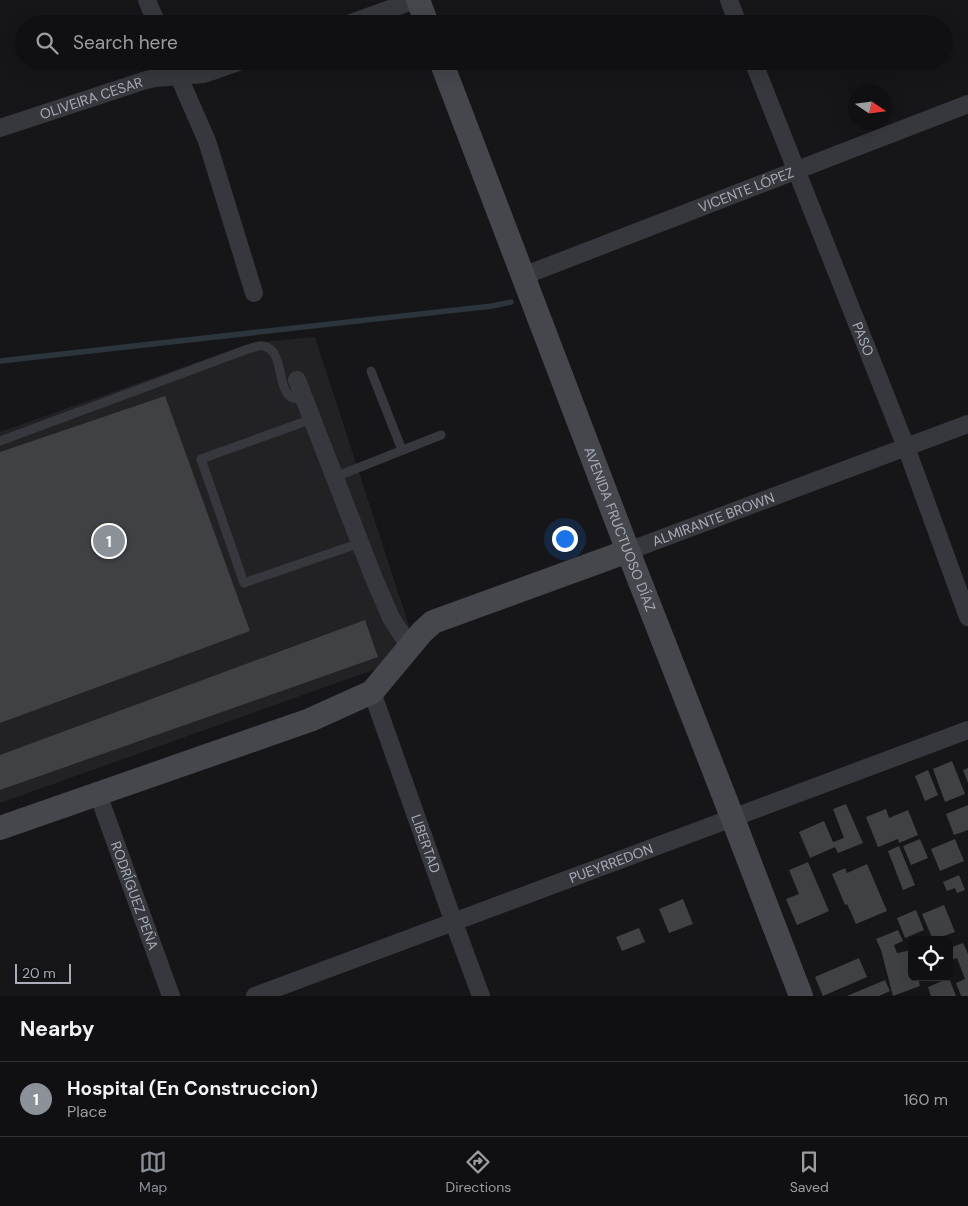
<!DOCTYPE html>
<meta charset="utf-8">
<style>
:root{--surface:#101012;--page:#19191b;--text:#f1f3f6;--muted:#9c9d9f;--line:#303032;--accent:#8c9099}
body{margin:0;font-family:"DM Sans",sans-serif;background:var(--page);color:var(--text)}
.controls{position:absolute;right:15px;bottom:15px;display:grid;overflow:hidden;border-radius:8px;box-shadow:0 5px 20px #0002}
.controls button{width:45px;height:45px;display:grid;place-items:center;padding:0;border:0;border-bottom:1px solid var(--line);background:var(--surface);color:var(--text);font:25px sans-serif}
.compass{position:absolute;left:848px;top:85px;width:45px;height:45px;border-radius:50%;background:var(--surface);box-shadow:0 5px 20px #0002;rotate:103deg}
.scale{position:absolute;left:15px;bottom:12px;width:56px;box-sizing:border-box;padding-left:5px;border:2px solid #a8adb8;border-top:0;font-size:14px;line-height:18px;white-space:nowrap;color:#a8adb8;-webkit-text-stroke:4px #111113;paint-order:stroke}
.you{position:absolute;left:564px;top:538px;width:18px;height:18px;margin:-12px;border:4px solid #fff;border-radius:50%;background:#1a73e8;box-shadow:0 0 0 8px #1a73e833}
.badge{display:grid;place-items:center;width:32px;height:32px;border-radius:50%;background:var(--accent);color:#fff;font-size:16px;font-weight:700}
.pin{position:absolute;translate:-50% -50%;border:2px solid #fff;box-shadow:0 1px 5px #0006}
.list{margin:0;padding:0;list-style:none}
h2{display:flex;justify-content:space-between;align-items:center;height:65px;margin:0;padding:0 20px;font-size:21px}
h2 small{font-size:16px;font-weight:400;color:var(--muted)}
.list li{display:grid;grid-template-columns:32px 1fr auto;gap:15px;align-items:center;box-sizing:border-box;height:75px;padding:0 20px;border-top:1px solid var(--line)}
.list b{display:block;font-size:19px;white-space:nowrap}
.list p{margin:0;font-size:16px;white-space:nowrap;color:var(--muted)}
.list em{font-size:16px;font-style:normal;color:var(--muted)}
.icon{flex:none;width:28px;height:28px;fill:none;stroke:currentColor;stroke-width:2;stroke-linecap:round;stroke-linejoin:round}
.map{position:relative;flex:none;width:968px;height:996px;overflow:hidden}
.search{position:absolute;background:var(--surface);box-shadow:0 5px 20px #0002;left:15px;right:15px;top:15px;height:55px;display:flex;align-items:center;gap:12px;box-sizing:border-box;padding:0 18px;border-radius:28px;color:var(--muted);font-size:19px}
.sheet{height:140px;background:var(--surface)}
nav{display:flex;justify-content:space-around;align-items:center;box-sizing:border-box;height:70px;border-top:1px solid var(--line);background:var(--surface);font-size:14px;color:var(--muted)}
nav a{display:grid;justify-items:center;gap:2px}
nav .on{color:var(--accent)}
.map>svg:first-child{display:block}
.built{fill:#222225}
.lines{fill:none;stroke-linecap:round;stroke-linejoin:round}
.stream{stroke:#2c353c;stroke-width:5.5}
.building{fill:#404145}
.lane{stroke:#37383d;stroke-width:9}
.street{stroke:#37383d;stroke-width:18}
.secondary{stroke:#45474d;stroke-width:24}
.labels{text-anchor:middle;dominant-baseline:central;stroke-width:4;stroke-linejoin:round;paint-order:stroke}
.street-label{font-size:14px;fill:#a8adb8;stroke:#111113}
</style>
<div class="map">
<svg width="968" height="996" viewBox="0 0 968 996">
<rect width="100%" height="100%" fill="#161618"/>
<path class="built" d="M315 337 412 635 384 666 0 803V432L251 343Z"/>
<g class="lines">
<path class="stream" d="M0 361 492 306 511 302"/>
</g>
<g class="building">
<path d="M165 396 250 631 0 723V452Z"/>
<path d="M365 620 378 657 0 790V755Z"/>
<path d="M952 761 965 794 945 802 933 769Z"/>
<path d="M968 768V783L963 770Z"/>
<path d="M928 770 938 795 925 801 915 776Z"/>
<path d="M846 804 863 843 838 853 835 847 810 858 799 832 824 821 833 842 844 838 833 809Z"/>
<path d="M968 805V830L954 835 946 814Z"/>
<path d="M886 809 889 818 908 810 918 835 899 843 898 839 878 847 866 817Z"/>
<path d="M920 839 928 858 911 865 903 846Z"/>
<path d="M955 839 964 861 940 871 931 849Z"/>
<path d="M899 846 915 885 903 890 888 851Z"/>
<path d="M808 862 829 911 797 925 786 899 799 894 789 870Z"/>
<path d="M867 864 887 911 856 924 847 904 845 905 832 874 845 868 847 873Z"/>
<path d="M959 875 965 890 957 893 955 888 947 891 943 882Z"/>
<path d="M683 899 693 924 669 933 659 909Z"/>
<path d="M944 905 955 932 933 940 922 914Z"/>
<path d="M916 910 924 930 905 938 897 918Z"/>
<path d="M639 928 645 942 622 951 616 937Z"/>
<path d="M898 930 903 941 894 945 897 953 912 950V977H918L920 986 893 996 881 950 876 939Z"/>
<path d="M963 943 968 954V996H961L956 983 965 979 957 958 949 961V948Z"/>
<path d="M859 958 867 977 823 996 815 977Z"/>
<path d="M949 978 956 996H931L928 987Z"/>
<path d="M885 980 890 991 879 996H847Z"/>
</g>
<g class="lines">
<g class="lane">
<path d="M371 371 402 450"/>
<path d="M312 419 201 459 244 583 360 543"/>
<path d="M0 441 248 349C252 348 259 345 263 346 285 349 276 392 293 398 296 399 301 399 305 399"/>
<path d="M335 477 441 435"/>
</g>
<g class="street">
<path d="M147 0 157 24"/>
<path d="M729 0 738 24"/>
<path d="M348 24 415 0"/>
<path d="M172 61 207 141 254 293"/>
<path id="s1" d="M753 61 906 447 968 617"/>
<path id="s2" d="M0 128 143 81 155 78 204 74 241 61"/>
<path id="s3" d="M523 276 968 104"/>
<path d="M297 380 373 576 391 618 410 647"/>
<path id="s4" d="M628 551 968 424"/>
<path id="s5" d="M372 692 454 923 481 996"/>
<path id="s6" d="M98 794 171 996"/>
<path id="s7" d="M255 996 968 730"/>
</g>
<g class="secondary">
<path d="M418 0 427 24"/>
<path id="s8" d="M441 61 628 551 733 819 801 996"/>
<path d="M0 828 310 720 372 692 422 632 433 622 628 551"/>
</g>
</g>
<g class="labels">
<g class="street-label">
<text stroke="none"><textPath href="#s2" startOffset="96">OLIVEIRA CESAR</textPath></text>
<text stroke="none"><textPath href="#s3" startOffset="239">VICENTE LÓPEZ</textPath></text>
<text stroke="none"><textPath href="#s1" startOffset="299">PASO</textPath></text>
<text stroke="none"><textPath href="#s4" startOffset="91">ALMIRANTE BROWN</textPath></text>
<text stroke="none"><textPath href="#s8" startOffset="501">AVENIDA FRUCTUOSO DÍAZ</textPath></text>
<text stroke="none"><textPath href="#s5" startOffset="161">LIBERTAD</textPath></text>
<text stroke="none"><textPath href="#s7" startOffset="380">PUEYRREDON</textPath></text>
<text stroke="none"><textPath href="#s6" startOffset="108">RODRÍGUEZ PEÑA</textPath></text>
</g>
</g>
</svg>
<div class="controls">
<button><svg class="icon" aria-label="locate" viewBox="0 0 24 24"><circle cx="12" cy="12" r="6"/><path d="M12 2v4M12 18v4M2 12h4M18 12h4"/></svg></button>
</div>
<svg class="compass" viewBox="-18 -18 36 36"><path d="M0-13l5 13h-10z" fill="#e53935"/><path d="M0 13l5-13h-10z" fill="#9c9d9f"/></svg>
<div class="scale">20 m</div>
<div class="you"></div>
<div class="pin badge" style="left:109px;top:541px">1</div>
<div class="search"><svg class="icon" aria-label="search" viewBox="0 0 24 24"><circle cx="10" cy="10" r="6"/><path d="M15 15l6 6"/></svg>Search here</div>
</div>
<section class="sheet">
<h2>Nearby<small></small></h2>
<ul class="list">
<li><span class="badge">1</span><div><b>Hospital (En Construccion)</b><p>Place</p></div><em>160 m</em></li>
</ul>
</section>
<nav>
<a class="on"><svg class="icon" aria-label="map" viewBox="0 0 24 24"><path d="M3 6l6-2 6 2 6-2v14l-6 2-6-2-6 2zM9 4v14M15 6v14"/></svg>Map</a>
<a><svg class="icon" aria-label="directions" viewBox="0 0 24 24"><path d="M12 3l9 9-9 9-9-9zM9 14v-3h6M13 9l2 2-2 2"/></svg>Directions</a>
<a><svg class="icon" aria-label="saved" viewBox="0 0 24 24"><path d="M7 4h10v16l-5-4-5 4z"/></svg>Saved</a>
</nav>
